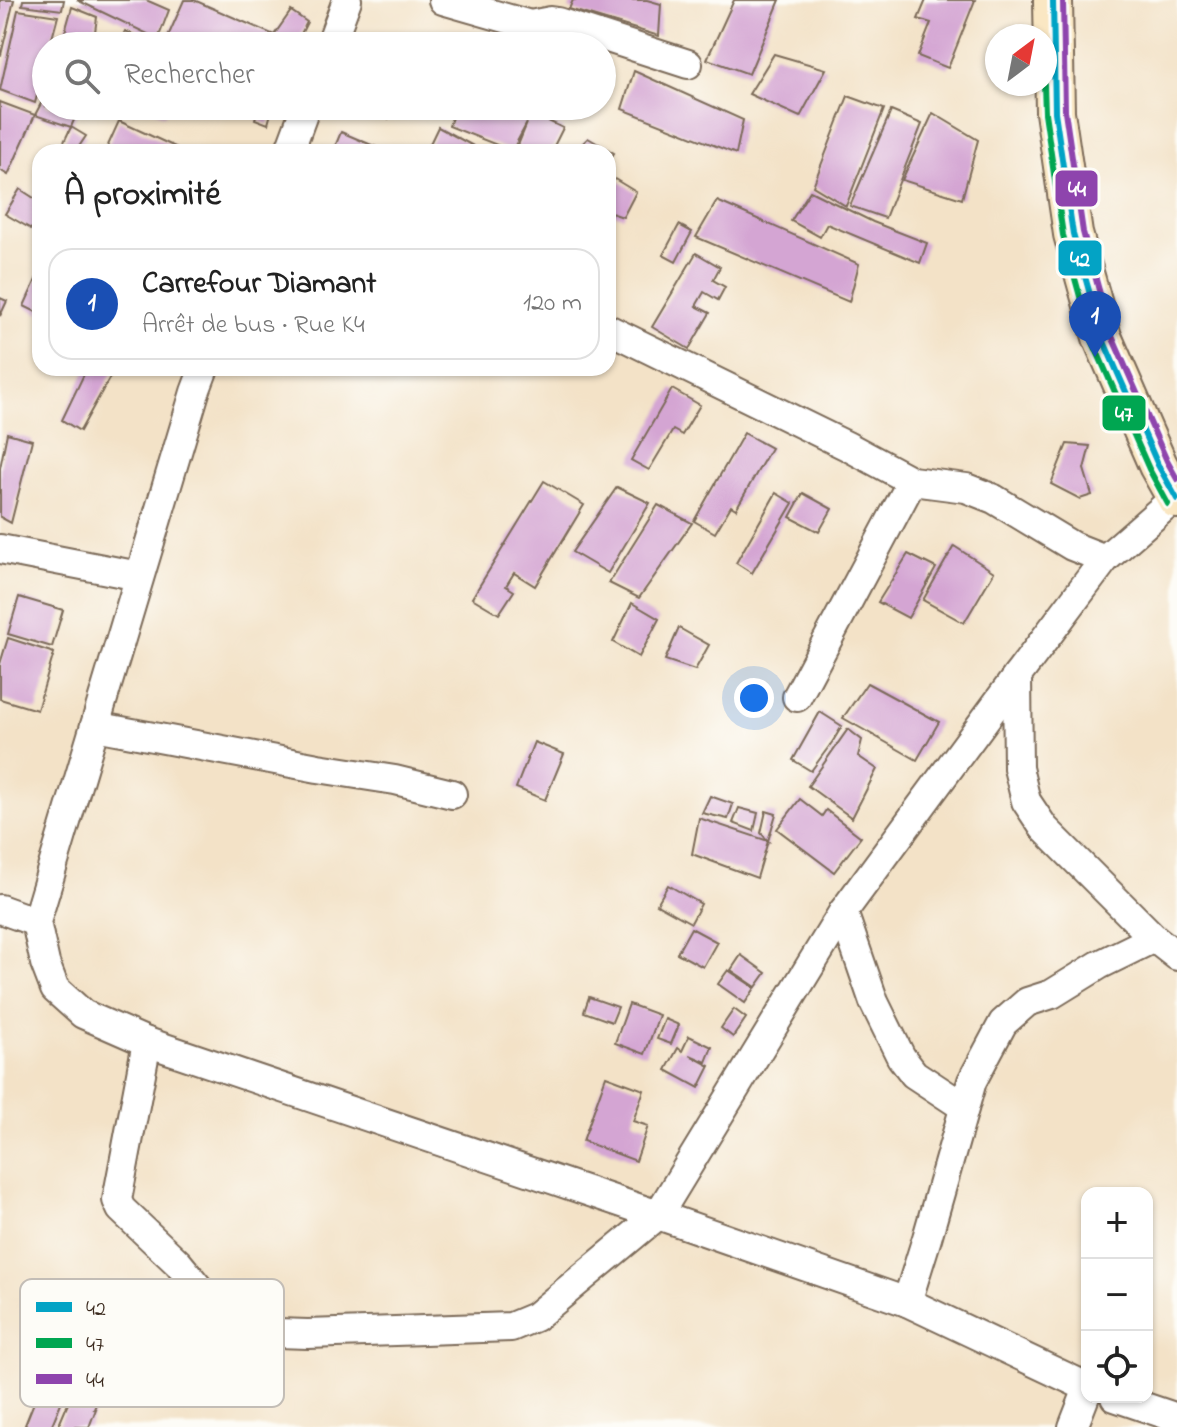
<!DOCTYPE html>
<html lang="fr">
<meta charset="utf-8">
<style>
:root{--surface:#fff;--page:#f6f6f6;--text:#222;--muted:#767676;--line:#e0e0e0;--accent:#7c3aed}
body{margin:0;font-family:"Indie Flower",sans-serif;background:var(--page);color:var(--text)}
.controls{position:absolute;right:24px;bottom:24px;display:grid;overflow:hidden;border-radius:16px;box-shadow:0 2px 6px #0004}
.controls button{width:72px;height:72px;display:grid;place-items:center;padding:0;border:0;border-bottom:2px solid var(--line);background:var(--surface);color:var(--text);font:40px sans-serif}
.compass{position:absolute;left:985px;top:24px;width:72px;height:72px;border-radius:50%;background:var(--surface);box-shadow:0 2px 6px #0004;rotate:32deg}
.you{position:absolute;left:754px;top:698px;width:28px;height:28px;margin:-20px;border:6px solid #fff;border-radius:50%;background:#1a73e8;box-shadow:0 0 0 12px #1a73e833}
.badge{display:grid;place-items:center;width:52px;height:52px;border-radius:50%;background:var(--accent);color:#fff;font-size:26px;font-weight:700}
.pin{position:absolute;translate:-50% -66px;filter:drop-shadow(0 2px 4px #0008)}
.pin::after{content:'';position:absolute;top:42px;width:28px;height:24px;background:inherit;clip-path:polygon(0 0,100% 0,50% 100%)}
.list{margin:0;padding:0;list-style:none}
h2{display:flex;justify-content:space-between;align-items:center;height:104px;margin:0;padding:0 32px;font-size:34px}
h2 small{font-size:26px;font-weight:400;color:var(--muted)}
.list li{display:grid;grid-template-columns:52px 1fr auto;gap:24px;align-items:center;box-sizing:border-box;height:112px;margin:0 16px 16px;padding:0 16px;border:2px solid var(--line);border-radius:24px}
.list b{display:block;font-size:30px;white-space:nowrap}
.list p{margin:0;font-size:26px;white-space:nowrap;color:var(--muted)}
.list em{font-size:26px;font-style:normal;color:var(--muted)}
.icon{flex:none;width:44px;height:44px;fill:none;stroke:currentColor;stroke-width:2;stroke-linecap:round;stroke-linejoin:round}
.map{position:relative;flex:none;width:1177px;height:1427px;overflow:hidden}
.search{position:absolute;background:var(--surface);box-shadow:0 2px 6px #0004;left:32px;top:32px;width:584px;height:88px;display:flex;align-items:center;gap:20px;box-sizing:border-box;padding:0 28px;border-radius:44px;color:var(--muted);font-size:30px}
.panel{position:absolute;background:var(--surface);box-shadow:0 2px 6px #0004;left:32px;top:144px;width:584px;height:232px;border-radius:24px}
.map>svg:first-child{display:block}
.building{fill:#d4a5d3}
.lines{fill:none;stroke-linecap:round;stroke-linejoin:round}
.street-casing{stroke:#7b6a59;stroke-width:32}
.secondary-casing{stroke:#7b6a59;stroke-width:42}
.street{stroke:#fff;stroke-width:28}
.secondary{stroke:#fae7c3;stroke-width:38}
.bus-1-casing{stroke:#fdfcf7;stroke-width:12}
.bus-2-casing{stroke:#fdfcf7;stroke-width:12}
.bus-3-casing{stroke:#fdfcf7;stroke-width:12}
.bus-1{stroke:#03a3c5;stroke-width:6}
.bus-2{stroke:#00a651;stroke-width:6}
.bus-3{stroke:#8e44ad;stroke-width:6}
.key{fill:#fdfcf7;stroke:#c3bdb6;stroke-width:2}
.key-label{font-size:22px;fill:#3b2a1e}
.line-badge{stroke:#fdfcf7;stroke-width:3}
.badge-label{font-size:22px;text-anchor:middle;font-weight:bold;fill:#fff}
</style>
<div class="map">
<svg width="1177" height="1427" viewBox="0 0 1177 1427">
<rect width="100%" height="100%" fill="#fdfcf7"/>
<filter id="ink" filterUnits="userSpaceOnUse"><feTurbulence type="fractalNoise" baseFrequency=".0125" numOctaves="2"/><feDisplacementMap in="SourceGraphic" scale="16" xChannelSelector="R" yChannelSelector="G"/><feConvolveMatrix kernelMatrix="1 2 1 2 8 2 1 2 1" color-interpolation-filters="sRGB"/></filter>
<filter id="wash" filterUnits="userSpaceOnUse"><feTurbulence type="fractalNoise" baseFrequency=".006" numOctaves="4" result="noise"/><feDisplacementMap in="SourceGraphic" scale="32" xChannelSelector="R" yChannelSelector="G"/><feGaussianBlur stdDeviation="1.8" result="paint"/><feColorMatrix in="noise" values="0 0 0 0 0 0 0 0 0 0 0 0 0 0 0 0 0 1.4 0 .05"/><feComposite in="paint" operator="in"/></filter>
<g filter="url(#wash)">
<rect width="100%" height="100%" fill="#f3e2c7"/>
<g id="blocks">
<g class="building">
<path d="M0 0H14L1 55H0Z"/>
<path d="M23 0H64L62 10 22 5Z"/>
<path d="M77 0H146L169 10 158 39Z"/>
<path d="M184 0H194L274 35 291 11 307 22 295 46H177L166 41Z"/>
<path d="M573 0H647L661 4 659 36 569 9Z"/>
<path d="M734 0H780L749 74 707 59Z"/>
<path d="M926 0H975L948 68 918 56 931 23 918 19Z"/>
<path d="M72 7 97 17 95 32 108 35 104 46H61Z"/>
<path d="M18 10 58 16 50 46H46V62L35 103 0 90Z"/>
<path d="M125 31 160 46H118Z"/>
<path d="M774 54 826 69 800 117 749 94Z"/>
<path d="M634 71 743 120 736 154 622 109Z"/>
<path d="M46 94V106H80L71 127 35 115Z"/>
<path d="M848 96 884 109 846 206 813 186Z"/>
<path d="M0 102 35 115 8 175 0 170Z"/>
<path d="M144 106H169L164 115Z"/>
<path d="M259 106H273L268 124 255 119Z"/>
<path d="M351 106H388V119L354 112Z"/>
<path d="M456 106H517L563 128 551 152H521L516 150 527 123 512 151 449 126Z"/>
<path d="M891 111 922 124 885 218 850 206Z"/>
<path d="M933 113 978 140 962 199 902 180Z"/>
<path d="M119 121 186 152H105Z"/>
<path d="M71 127 86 136 76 151 63 144Z"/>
<path d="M438 127 477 148 475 152H426Z"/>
<path d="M341 132 381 149V152H342L334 149Z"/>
<path d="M588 138 614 153 608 162V152H574Z"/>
<path d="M608 175 636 192 623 217 608 212Z"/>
<path d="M20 189 40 202V234L5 214Z"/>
<path d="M810 191 873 222 927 243 920 263 827 224 820 237 791 221Z"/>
<path d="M717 201 859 264 849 302 696 237Z"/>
<path d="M679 225 692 232 676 262 663 255Z"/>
<path d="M696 253 720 267 713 280 725 287 718 300 704 292 696 306 710 313 689 349 652 327Z"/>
<path d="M40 271V314L24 306Z"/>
<path d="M0 298 7 301 0 316Z"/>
<path d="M87 368H115L80 431 62 420Z"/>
<path d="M672 389 700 405 682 435 673 430 649 470 631 460Z"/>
<path d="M7 433 32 440 11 523 0 517V468Z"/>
<path d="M744 433 771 448 736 509 731 506 715 533 694 521Z"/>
<path d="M1067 444 1090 446 1084 469 1092 495 1080 499 1051 484Z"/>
<path d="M544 481 584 505 535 586 514 573 506 586 514 591 499 614 472 598Z"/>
<path d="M617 487 650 503 608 573 572 552Z"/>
<path d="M776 493 793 503 752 573 736 563Z"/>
<path d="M803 493 832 509 819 532 790 517Z"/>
<path d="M658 505 692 523 639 598 609 583Z"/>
<path d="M954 546 994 572 964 623 923 600Z"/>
<path d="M908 554 936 568 908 618 878 602Z"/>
<path d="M19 597 63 610 52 647 8 634Z"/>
<path d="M632 603 659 619 639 657 613 642Z"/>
<path d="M679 628 709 645 695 670 665 660Z"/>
<path d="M8 638 54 653 37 710 0 699V664Z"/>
<path d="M867 683 939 722 917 760 843 718Z"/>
<path d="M820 712 842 726 833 741 811 771 793 760Z"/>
<path d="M848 729 862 740 858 756 877 769 852 818 808 786Z"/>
<path d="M534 742 564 754 545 800 516 788Z"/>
<path d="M710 796 733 804 728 819 702 813Z"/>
<path d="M800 799 822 816 826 810 861 837 834 872 777 829Z"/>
<path d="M739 808 758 813 754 831 733 823Z"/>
<path d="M766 811 776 814 768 841 757 878 692 854 699 818 768 841 761 833Z"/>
<path d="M668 885 701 904 691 923 657 904Z"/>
<path d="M691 928 717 942 703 967 677 953Z"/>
<path d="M741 955 766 973 756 987 731 970Z"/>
<path d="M728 970 755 988 745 1003 718 984Z"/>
<path d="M589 997 618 1007 612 1022 584 1012Z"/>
<path d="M629 1004 659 1015 645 1054 615 1043Z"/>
<path d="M734 1009 746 1018 733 1037 721 1028Z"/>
<path d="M665 1019 679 1025 671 1044 657 1039Z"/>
<path d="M689 1036 712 1047 706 1062 690 1055 710 1066 699 1088 666 1070 678 1048 682 1051Z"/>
<path d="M606 1076 644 1090 633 1121 648 1126 636 1161 583 1141Z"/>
<path d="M61 1335 83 1344 59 1402 61 1403 51 1427H30L25 1425Z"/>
<path d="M92 1347 116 1357 94 1409H96L89 1427H58Z"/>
</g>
</g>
</g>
<g filter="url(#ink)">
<use href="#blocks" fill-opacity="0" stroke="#7b6a59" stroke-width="2"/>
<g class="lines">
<defs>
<g id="street">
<path d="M443 0 530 25 551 21 558 22 688 64"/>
<path d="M330 46 347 0"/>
<path d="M289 152 306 106"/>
<path d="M608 329 847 446 912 481 966 488 994 499 1072 546 1105 559 1176 497"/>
<path d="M204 368 195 392 36 922 45 963 55 989 83 1014 147 1042 658 1215 907 1302 927 1238 972 1081 1003 1023 1027 1002 1052 994 1099 965 1154 938 1177 956"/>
<path d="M0 549 139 576"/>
<path d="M1017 676 1018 768 1026 801 1044 828 1154 938"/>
<path d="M797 697 912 481"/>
<path d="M95 726 318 768 395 780 452 794"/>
<path d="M0 909 36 922"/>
<path d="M843 912 874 1002 901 1057 914 1074 964 1107"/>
<path d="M147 1042 117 1200 121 1209 178 1263 223 1318 246 1332 308 1334 511 1327 535 1317 658 1215 843 912 1017 676 1105 559"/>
<path d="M907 1302 1087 1387"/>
<path d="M1115 1397 1177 1418"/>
<path d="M1073 1427 1087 1391"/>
</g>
<path id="secondary" d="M1053 0 1055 112 1073 234 1102 337 1158 465 1177 499"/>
</defs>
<use href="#street" class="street-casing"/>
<use href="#secondary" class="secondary-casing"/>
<use href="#street" class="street"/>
<use href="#secondary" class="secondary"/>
<defs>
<path id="bus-1" d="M1053 0 1055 112 1073 234 1102 337 1158 465 1177 499"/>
<path id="bus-2" d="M1044 84 1045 113 1063 235 1092 340 1149 469 1168 504"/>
<path id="bus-3" d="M1063 0 1065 111 1083 232 1111 334 1167 461 1177 479"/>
</defs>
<use href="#bus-1" class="bus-1-casing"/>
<use href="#bus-2" class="bus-2-casing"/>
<use href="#bus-3" class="bus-3-casing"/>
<use href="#bus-1" class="bus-1"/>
<use href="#bus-2" class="bus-2"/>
<use href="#bus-3" class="bus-3"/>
</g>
</g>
<rect x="20" y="1279" width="264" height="128" rx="12" class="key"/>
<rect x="36" y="1302" width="36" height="10" fill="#03a3c5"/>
<rect x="36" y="1338" width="36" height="10" fill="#00a651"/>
<rect x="36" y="1374" width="36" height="10" fill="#8e44ad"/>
<g class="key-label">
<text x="86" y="1315">42</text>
<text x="86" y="1351">47</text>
<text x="86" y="1387">44</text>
</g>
<g class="line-badge">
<rect x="1054" y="169" width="45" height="39" rx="8" fill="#8e44ad"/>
<rect x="1057" y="239" width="46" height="38" rx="8" fill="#03a3c5"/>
<rect x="1101" y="394" width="46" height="38" rx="8" fill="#00a651"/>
</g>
<g class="badge-label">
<text x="1077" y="196">44</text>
<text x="1080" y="266">42</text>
<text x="1124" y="421">47</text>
</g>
</svg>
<div class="controls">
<button>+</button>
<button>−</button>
<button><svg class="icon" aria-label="locate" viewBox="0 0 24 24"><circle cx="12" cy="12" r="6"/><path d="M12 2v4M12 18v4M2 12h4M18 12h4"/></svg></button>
</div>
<svg class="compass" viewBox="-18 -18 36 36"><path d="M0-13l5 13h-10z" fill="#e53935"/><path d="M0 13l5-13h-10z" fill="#767676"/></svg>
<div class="you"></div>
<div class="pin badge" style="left:1095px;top:357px;background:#1a4fb4">1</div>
<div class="search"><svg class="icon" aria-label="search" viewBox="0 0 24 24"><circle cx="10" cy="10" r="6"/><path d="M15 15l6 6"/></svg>Rechercher</div>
<section class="panel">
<h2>À proximité<small></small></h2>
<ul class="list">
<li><span class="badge" style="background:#1a4fb4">1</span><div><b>Carrefour Diamant</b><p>Arrêt de bus · Rue K4</p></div><em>120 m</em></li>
</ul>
</section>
</div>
